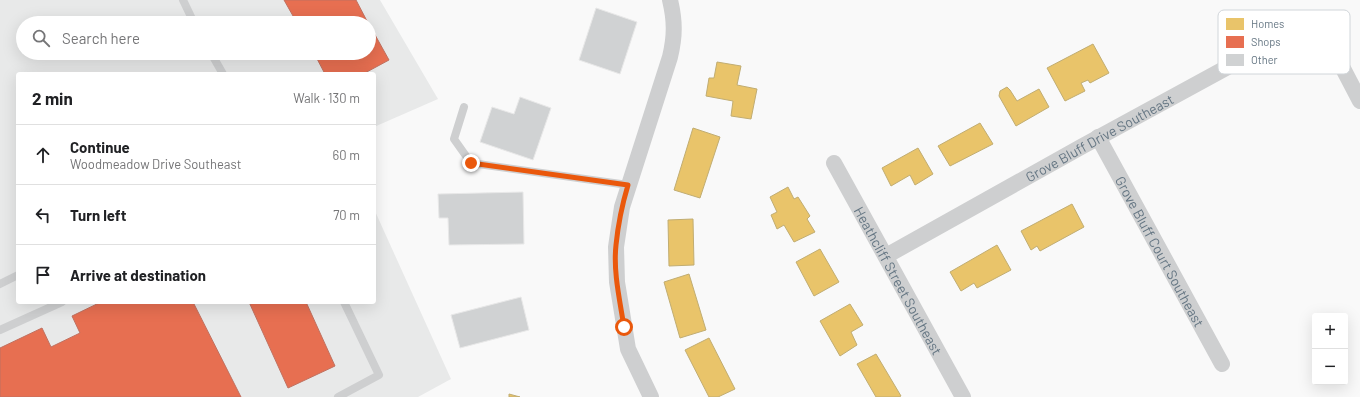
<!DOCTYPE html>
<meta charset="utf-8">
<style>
:root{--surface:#fff;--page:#f6f6f6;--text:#202124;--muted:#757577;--line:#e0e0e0}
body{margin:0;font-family:Barlow,sans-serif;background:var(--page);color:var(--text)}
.controls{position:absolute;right:12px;bottom:12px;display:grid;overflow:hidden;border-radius:4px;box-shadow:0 4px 16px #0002}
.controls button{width:36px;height:36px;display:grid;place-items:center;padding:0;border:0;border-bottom:1px solid var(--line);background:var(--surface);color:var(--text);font:20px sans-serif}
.stop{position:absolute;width:12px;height:12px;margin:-9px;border:3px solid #ea580c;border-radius:50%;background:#fff}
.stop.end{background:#ea580c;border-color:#fff;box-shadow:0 1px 4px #0008}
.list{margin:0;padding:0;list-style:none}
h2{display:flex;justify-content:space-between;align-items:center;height:52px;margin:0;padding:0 16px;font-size:17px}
h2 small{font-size:13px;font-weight:400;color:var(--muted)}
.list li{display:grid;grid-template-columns:26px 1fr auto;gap:12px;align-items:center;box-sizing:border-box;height:60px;padding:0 16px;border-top:1px solid var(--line)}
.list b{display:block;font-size:15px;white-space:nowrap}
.list p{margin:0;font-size:13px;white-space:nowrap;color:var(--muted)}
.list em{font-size:13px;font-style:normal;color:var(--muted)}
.icon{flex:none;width:22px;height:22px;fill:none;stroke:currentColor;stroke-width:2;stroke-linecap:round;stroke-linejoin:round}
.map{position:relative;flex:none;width:1360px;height:397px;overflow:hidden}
.search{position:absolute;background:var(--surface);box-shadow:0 4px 16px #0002;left:16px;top:16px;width:360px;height:44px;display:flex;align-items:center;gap:10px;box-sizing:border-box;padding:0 14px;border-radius:22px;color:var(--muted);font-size:15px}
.panel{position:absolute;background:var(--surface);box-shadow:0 4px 16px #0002;left:16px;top:72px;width:360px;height:232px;border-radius:4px}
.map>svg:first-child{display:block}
.built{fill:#e8e9e9;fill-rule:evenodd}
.homes{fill:#e9c46a;stroke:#c1ad72}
.shops{fill:#e76f51;stroke:#c07160}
.building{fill:#d0d2d3;stroke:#e8e8e8}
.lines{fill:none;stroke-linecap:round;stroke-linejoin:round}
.lane{stroke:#cecfd0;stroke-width:8}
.street{stroke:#cecfd0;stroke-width:16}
.route{stroke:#ea580c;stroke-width:5}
.labels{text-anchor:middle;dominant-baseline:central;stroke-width:4;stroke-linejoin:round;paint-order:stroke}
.street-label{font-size:14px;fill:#657683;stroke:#fff}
.key{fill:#fff;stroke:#d1d6da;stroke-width:1}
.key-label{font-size:11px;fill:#657683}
</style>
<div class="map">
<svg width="1360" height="397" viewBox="0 0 1360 397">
<rect width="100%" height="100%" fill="#f9f9f9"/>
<path class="built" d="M0 0H380L438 99 374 127V74H18V302H374V209L451 379 418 397H0ZM23 23H369V53H23Z"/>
<g class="homes">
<path d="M1093 44 1109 73 1090 83 1088 80 1081 83 1085 91 1065 101 1047 68Z"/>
<path d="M717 62 741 66 737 85 757 89 751 119 731 116 733 101 706 96 709 78H714Z"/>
<path d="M1007 87 1010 90 1017 101 1039 89 1049 107 1016 126 999 96 1000 91Z"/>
<path d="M980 123 993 144 950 166 938 146Z"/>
<path d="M693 128 720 137 700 198 674 190Z"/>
<path d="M918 148 933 174 915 185 910 175 891 186 882 168Z"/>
<path d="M788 187 794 199 798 197 810 216 807 219 815 232 794 242 784 225 777 229 771 215 777 212 770 197Z"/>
<path d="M1072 204 1084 227 1040 251 1037 246 1031 250 1021 231Z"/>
<path d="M693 219 694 265 669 266 668 220Z"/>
<path d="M997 245 1011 270 977 288 974 283 961 291 950 272Z"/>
<path d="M820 249 839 282 814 296 796 262Z"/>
<path d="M689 274 706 330 680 338 664 282Z"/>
<path d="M850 304 863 325 851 332 857 345 840 356 820 321Z"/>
<path d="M709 338 735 389 718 397H709L685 350Z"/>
<path d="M876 354 901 396 899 397H876L857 364Z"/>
<path d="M509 394 520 397H509Z"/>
</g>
<g class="shops">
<path d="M284 0H356L368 23H297Z"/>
<path d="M369 24 389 60 363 74H325L314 53H369Z"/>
<path d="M101 302H193L241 397H0V348L42 328 51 347 80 333 72 316Z"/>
<path d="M249 302H306L335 366 288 388Z"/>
</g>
<g class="building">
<path d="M596 8 637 22 620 74 579 60Z"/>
<path d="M520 97 551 108 533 160 480 142 492 107 514 114Z"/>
<path d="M523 192 524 244 449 245 448 218H439L438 194Z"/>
<path d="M521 297 529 330 460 348 451 315Z"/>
</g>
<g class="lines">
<g class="lane">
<path d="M183 0 194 23"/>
<path d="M211 53 223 74"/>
<path d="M464 107 454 139 471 163 628 185"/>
<path d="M0 284 18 275"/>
<path d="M0 330 62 302"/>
<path d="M338 397 379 375 344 302"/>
</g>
<g class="street">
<path id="s1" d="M1098 137 1222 364"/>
<path id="s2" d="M834 163 963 397"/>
<path id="s3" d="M886 256 1081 147 1301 27 1315 25 1326 36 1360 101"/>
<path d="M651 397 628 349 617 282 616 247 622 207 670 57C675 36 675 21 670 0"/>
</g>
</g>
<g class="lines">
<path class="route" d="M471 163 628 185C622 205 618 225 616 245 613 272 620 301 624 327"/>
</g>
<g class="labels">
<g class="street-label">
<text stroke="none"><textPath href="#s3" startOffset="244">Grove Bluff Drive Southeast</textPath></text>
<text stroke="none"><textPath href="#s1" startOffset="130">Grove Bluff Court Southeast</textPath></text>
<text stroke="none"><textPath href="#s2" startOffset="134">Heathcliff Street Southeast</textPath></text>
</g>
</g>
<rect x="1218" y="10" width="132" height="64" rx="6" class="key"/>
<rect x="1226" y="18" width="18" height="12" fill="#e9c46a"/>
<rect x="1226" y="36" width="18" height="12" fill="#e76f51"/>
<rect x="1226" y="54" width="18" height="12" fill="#d0d2d3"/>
<g class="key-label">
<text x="1251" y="28">Homes</text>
<text x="1251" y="46">Shops</text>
<text x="1251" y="64">Other</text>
</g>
</svg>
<div class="controls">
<button>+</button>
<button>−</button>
</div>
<div class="stop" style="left:624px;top:327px"></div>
<div class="stop end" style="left:471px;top:163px"></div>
<div class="search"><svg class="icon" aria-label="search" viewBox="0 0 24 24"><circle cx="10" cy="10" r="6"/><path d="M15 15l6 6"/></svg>Search here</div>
<section class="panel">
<h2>2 min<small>Walk · 130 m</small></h2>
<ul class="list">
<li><svg class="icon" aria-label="ahead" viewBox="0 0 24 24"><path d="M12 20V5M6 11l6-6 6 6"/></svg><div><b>Continue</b><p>Woodmeadow Drive Southeast</p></div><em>60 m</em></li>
<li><svg class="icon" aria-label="left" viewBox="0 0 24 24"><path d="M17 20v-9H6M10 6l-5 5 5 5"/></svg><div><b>Turn left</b></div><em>70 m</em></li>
<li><svg class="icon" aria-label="arrive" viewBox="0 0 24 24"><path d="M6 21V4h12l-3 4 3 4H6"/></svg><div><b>Arrive at destination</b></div></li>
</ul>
</section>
</div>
